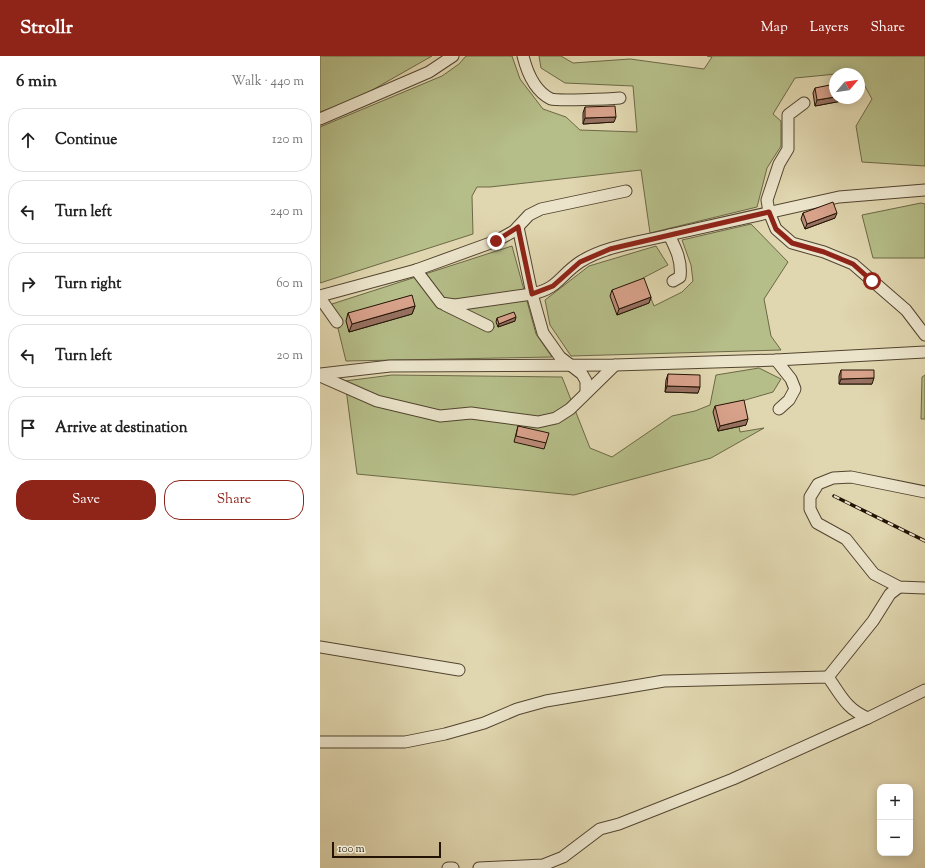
<!DOCTYPE html>
<meta charset="utf-8">
<style>
:root{--surface:#fff;--page:#f2f2f2;--text:#222;--muted:#767676;--line:#e0e0e0;--accent:#8f2418}
body{margin:0;font-family:"Sorts Mill Goudy",serif;background:var(--page);color:var(--text)}
.controls{position:absolute;right:12px;bottom:12px;display:grid;overflow:hidden;border-radius:8px;box-shadow:0 2px 10px #0003}
.controls button{width:36px;height:36px;display:grid;place-items:center;padding:0;border:0;border-bottom:1px solid var(--line);background:var(--surface);color:var(--text);font:20px sans-serif}
.compass{position:absolute;left:509px;top:12px;width:36px;height:36px;border-radius:50%;background:var(--surface);box-shadow:0 2px 10px #0003;rotate:61deg}
.scale{position:absolute;left:12px;bottom:10px;width:109px;box-sizing:border-box;padding-left:4px;border:2px solid #231304;border-top:0;font-size:11px;line-height:14px;white-space:nowrap;color:#231304;-webkit-text-stroke:3px #ebe4cb;paint-order:stroke}
.stop{position:absolute;width:12px;height:12px;margin:-9px;border:3px solid #8f2418;border-radius:50%;background:#fff}
.stop.end{background:#8f2418;border-color:#fff;box-shadow:0 1px 4px #0008}
.list{margin:0;padding:0;list-style:none}
h2{display:flex;justify-content:space-between;align-items:center;height:52px;margin:0;padding:0 16px;font-size:17px}
h2 small{font-size:13px;font-weight:400;color:var(--muted)}
.list li{display:grid;grid-template-columns:26px 1fr auto;gap:12px;align-items:center;box-sizing:border-box;height:64px;margin:0 8px 8px;padding:0 8px;border:1px solid var(--line);border-radius:16px}
.list b{display:block;font-size:15px;white-space:nowrap}
.list em{font-size:13px;font-style:normal;color:var(--muted)}
.actions{display:flex;gap:8px;padding:12px 16px}
.actions a{flex:1;padding:9px 0;border:1px solid var(--accent);border-radius:16px;text-align:center;font-size:14px;color:var(--accent)}
.actions .main{background:var(--accent);color:#fff}
.icon{flex:none;width:22px;height:22px;fill:none;stroke:currentColor;stroke-width:2;stroke-linecap:round;stroke-linejoin:round}
.map{position:relative;flex:none;width:605px;height:812px;overflow:hidden}
header{display:flex;align-items:center;gap:24px;box-sizing:border-box;height:56px;padding:0 20px;background:var(--accent);color:#fff}
header strong{font-size:19px}
nav{display:flex;gap:22px;margin-inline-start:auto;font-size:14px}
main{display:flex}
aside{flex:1;background:var(--surface)}
.map>svg:first-child{display:block}
.green{fill:#b5bd88;stroke:#6c6846}
.lines{fill:none;stroke-linecap:round;stroke-linejoin:round}
.minor-casing{stroke:#52442f;stroke-width:13}
.minor{stroke:#ebe4cb;stroke-width:11}
.rail-casing{stroke:#231304;stroke-width:3.5}
.rail{stroke:#ebe4cb;stroke-width:2;stroke-dasharray:6;stroke-linecap:butt}
.wall{fill:#ba8b78;stroke:#231304}
.shaded-wall{fill:#977161;stroke:#231304}
.building{fill:#d8a28b;stroke:#231304}
.route{stroke:#8f2418;stroke-width:5}
</style>
<header>
<strong>Strollr</strong>
<nav><a>Map</a><a>Layers</a><a>Share</a></nav>
</header>
<main>
<aside>
<h2>6 min<small>Walk · 440 m</small></h2>
<ul class="list">
<li><svg class="icon" aria-label="ahead" viewBox="0 0 24 24"><path d="M12 20V5M6 11l6-6 6 6"/></svg><div><b>Continue</b></div><em>120 m</em></li>
<li><svg class="icon" aria-label="left" viewBox="0 0 24 24"><path d="M17 20v-9H6M10 6l-5 5 5 5"/></svg><div><b>Turn left</b></div><em>240 m</em></li>
<li><svg class="icon" aria-label="right" viewBox="0 0 24 24"><path d="M7 20v-9h11M14 6l5 5-5 5"/></svg><div><b>Turn right</b></div><em>60 m</em></li>
<li><svg class="icon" aria-label="left" viewBox="0 0 24 24"><path d="M17 20v-9H6M10 6l-5 5 5 5"/></svg><div><b>Turn left</b></div><em>20 m</em></li>
<li><svg class="icon" aria-label="arrive" viewBox="0 0 24 24"><path d="M6 21V4h12l-3 4 3 4H6"/></svg><div><b>Arrive at destination</b></div></li>
</ul>
<div class="actions"><a class="main">Save</a><a>Share</a></div>
</aside>
<div class="map">
<svg width="605" height="812" viewBox="0 0 605 812">
<rect width="100%" height="100%" fill="#e0d6af"/>
<filter id="stains"><feTurbulence type="fractalNoise" baseFrequency=".005" numOctaves="4"/><feColorMatrix values="0 0 0 0 .2 0 0 0 0 .09 0 0 0 0 .02 0 0 0 .5 -.17"/></filter>
<radialGradient id="worn" r=".72"><stop offset=".6" stop-color="#630" stop-opacity="0"/><stop offset="1" stop-color="#630" stop-opacity=".3"/></radialGradient>
<g class="green">
<path d="M0 0H112L40 41 0 56Z"/>
<path d="M146 0H192L200 23 223 53 246 61 260 74 317 76 313 30 245 27 221 12 219 0H241L253 7 310 3 384 13 392 1 387 0H605V110L542 106 536 70 552 43 537 16 475 22 453 58 461 65V90L447 112 437 151 330 177 321 114 170 131H157L152 140 153 178 0 227V71L122 20 139 8Z"/>
<path d="M601 147 605 148V202H553L542 159Z"/>
<path d="M431 168 468 206 444 243 451 280 461 294 251 300 230 269 225 244 269 210 336 190 348 209 323 222 334 250 362 236 373 225 371 209 362 184Z"/>
<path d="M192 190 216 278 232 301 26 305 12 248Z"/>
<path d="M439 312 461 323 453 336 415 347 420 376 444 372 391 402 254 439 37 418 25 325 72 319 242 321 270 392 292 401 352 360 375 355 390 349 396 319Z"/>
<path d="M605 319V363H601L602 321Z"/>
</g>
<g class="lines">
<defs>
<g id="minor">
<path d="M203 0C207 16 214 35 231 43 238 45 289 43 300 42"/>
<path d="M484 47 468 59V93L459 108 447 144 449 156 456 173 472 187 504 196 533 208 586 254 605 279"/>
<path d="M0 63 109 16 133 0"/>
<path d="M198 171 212 238C239 232 239 220 260 206 285 190 320 186 349 179 356 193 362 205 360 221L353 225"/>
<path d="M349 179 519 141 605 134"/>
<path d="M96 214 121 247 135 249 212 238 223 277 240 301 262 318 266 325V336"/>
<path d="M0 240 96 214 176 185 194 175 209 159 221 153 306 135"/>
<path d="M0 242 17 266"/>
<path d="M125 249 168 270"/>
<path d="M456 304 471 323 475 333 469 344 459 353"/>
<path d="M0 318 70 310 295 309 456 304 605 296"/>
<path d="M0 320 57 345 120 360 151 357 218 366 236 362 250 353 295 309"/>
<path d="M605 436 531 421 513 422 498 428 490 441V453L497 467 526 483 554 518 579 531 605 532"/>
<path d="M0 591 139 614"/>
<path d="M508 621 553 565 570 538 579 531"/>
<path d="M0 686H85L125 678 164 667 197 653 226 645 344 625 508 621C521 639 526 653 548 662L605 634"/>
<path d="M128 812H133"/>
<path d="M159 812 223 809 243 801 280 773 299 768 413 723 548 662"/>
</g>
</defs>
<use href="#minor" class="minor-casing"/>
<use href="#minor" class="minor"/>
<defs>
<path id="rail" d="M514 440 605 485"/>
</defs>
<use href="#rail" class="rail-casing"/>
<use href="#rail" class="rail"/>
</g>
<g class="wall">
<path d="M495 32 527 44 495 50 493 37Z"/>
<path d="M265 51 294 66 263 68V57Z"/>
<path d="M483 157 515 162 485 173 481 163Z"/>
<path d="M292 234 331 241 329 247 297 259 290 240Z"/>
<path d="M95 250 92 258 29 276 26 265 28 257Z"/>
<path d="M177 262 195 265 178 271 176 266Z"/>
<path d="M521 314 552 328H519V320Z"/>
<path d="M348 318 378 337 345 336 346 324Z"/>
<path d="M395 350 426 369 398 375 393 356Z"/>
<path d="M198 370 226 387 224 393 194 386Z"/>
</g>
<g class="shaded-wall">
<path d="M515 41V42H528L527 44 495 50 497 44Z"/>
<path d="M296 61 294 66 263 68 265 62Z"/>
<path d="M517 157 515 162 485 173 487 168Z"/>
<path d="M331 241 329 247 297 259 299 253Z"/>
<path d="M95 250 92 258 29 276 32 268Z"/>
<path d="M196 261 195 265 178 271 179 268Z"/>
<path d="M554 322 552 328H519L521 323Z"/>
<path d="M347 330 380 331 378 337 345 336Z"/>
<path d="M428 363 426 369 398 375 400 370Z"/>
</g>
<g class="building">
<path d="M515 28V41L497 44 495 32Z"/>
<path d="M295 50 296 61 265 62V51Z"/>
<path d="M513 146 517 157 487 168 483 157Z"/>
<path d="M324 222 331 241 299 253 292 234Z"/>
<path d="M92 239 95 250 32 268 28 257Z"/>
<path d="M194 256 196 261 179 268 177 262Z"/>
<path d="M521 314H554V322L521 323Z"/>
<path d="M348 318 380 319V331L347 330Z"/>
<path d="M424 344 428 363 400 370 395 350Z"/>
<path d="M198 370 229 377 226 387 196 380Z"/>
</g>
<g class="lines">
<path class="route" d="M176 185 198 171 212 238 233 230 260 206 290 193 449 156 456 173 472 187 504 196 533 208 552 225"/>
</g>
<rect width="100%" height="100%" filter="url(#stains)"/>
<rect width="100%" height="100%" fill="url(#worn)"/>
</svg>
<div class="controls">
<button>+</button>
<button>−</button>
</div>
<svg class="compass" viewBox="-18 -18 36 36"><path d="M0-13l5 13h-10z" fill="#e53935"/><path d="M0 13l5-13h-10z" fill="#767676"/></svg>
<div class="scale">100 m</div>
<div class="stop" style="left:552px;top:225px"></div>
<div class="stop end" style="left:176px;top:185px"></div>
</div>
</main>
